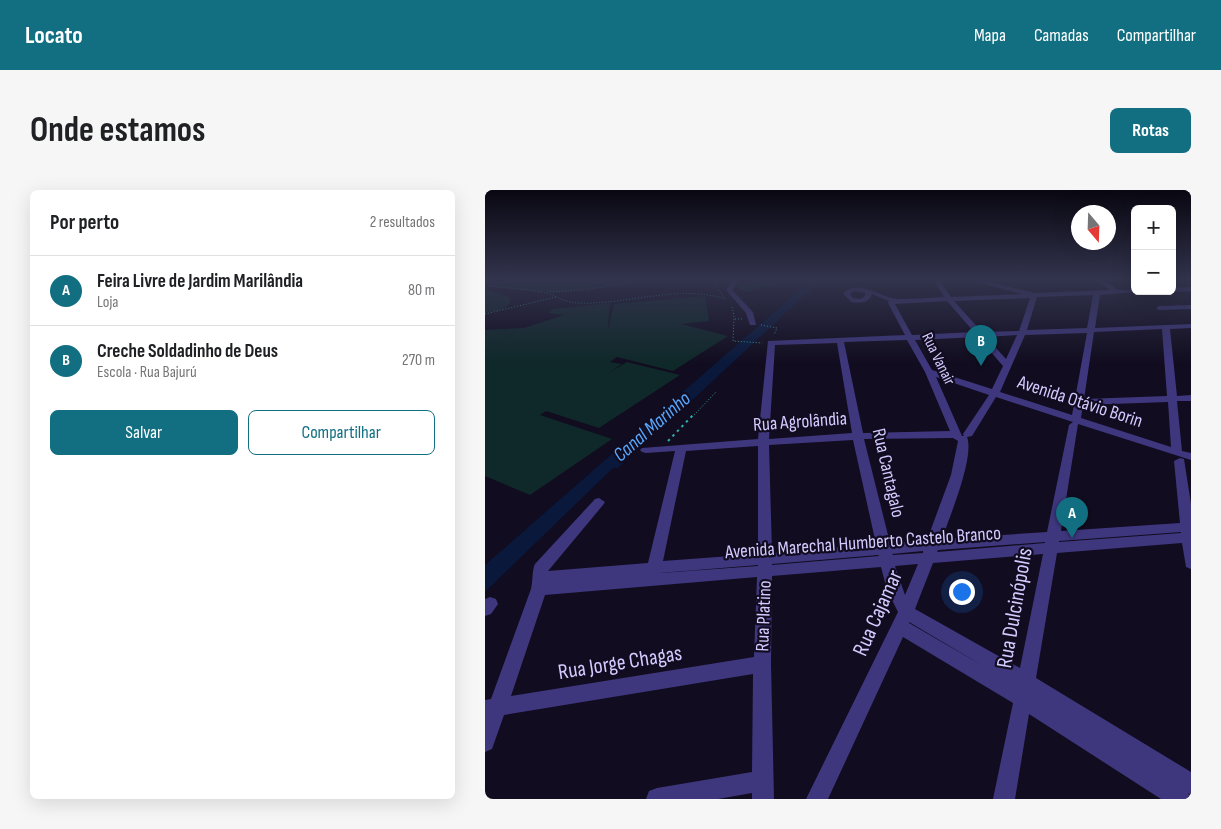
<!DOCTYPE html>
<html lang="pt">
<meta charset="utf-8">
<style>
:root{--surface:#fff;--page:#f6f6f6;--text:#202124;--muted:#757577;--line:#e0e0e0;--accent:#126f82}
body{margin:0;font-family:"Sofia Sans Condensed",sans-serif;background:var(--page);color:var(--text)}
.controls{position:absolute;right:15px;top:15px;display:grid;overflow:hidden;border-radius:8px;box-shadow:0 5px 20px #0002}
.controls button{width:45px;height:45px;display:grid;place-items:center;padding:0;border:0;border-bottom:1px solid var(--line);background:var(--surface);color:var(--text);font:25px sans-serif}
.compass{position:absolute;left:586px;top:15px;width:45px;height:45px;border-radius:50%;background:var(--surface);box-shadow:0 5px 20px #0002;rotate:161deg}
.you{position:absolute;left:476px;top:401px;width:18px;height:18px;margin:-12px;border:4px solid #fff;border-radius:50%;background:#1a73e8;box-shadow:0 0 0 8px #1a73e833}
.badge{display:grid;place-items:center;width:32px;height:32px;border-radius:50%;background:var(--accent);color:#fff;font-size:16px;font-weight:700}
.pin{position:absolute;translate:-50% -41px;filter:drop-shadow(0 1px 2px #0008)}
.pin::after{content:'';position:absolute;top:26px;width:18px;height:15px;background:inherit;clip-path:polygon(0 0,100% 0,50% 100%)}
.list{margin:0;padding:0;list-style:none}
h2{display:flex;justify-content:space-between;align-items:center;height:65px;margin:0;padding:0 20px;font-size:21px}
h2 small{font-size:16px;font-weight:400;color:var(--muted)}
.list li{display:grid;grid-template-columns:32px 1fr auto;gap:15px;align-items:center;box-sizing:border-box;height:70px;padding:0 20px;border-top:1px solid var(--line)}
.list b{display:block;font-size:19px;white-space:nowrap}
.list p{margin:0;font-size:16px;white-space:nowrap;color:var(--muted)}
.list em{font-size:16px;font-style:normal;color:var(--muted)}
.actions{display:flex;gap:10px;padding:15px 20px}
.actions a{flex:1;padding:11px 0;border:1px solid var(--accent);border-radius:8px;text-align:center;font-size:18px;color:var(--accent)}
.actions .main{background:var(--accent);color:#fff}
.map{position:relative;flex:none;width:706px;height:609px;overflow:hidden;border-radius:8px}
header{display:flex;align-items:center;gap:30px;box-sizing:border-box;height:70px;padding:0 25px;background:var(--accent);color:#fff}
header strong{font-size:24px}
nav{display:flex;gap:28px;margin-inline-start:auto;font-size:18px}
.intro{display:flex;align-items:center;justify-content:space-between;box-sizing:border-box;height:120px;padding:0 30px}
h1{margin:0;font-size:35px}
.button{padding:12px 22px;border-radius:8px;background:var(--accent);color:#fff;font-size:18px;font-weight:700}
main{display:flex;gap:30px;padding:0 30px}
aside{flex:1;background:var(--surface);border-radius:8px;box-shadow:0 5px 20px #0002}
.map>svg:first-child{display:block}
.green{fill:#0f2829}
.water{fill:#09183b}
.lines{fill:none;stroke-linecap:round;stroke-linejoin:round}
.path-far1{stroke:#2db0b0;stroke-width:1;stroke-dasharray:1 2;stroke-linecap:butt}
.path{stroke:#2db0b0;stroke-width:2;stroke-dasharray:2.5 4;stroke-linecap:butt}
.minor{fill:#3e377e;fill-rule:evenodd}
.labels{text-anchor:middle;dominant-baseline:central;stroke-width:4.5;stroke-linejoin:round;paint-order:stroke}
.far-street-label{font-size:16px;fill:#d3caff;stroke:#110c1f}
.street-label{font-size:19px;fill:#d3caff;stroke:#110c1f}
.water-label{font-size:20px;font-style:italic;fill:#58a8ff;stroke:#110c1f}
.near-street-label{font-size:22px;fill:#d3caff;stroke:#110c1f}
</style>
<header>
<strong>Locato</strong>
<nav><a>Mapa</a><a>Camadas</a><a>Compartilhar</a></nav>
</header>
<div class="intro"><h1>Onde estamos</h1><a class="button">Rotas</a></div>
<main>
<aside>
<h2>Por perto<small>2 resultados</small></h2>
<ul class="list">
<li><span class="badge">A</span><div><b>Feira Livre de Jardim Marilândia</b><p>Loja</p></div><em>80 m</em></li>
<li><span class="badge">B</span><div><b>Creche Soldadinho de Deus</b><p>Escola · Rua Bajurú</p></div><em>270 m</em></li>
</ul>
<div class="actions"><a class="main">Salvar</a><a>Compartilhar</a></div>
</aside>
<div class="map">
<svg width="706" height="609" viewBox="0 0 706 609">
<rect width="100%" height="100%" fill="#110c1f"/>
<g class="green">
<path d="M0 89H151L104 99 72 103 0 96Z"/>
<path d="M280 89 293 93 261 102 250 96Z"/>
<path d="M0 99 24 107 26 111C21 121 10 120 0 123Z"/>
<path d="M220 106 224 131 196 134 243 146 188 181 132 167 125 172 137 174 123 183 142 172 195 185 114 238 61 221 55 225 127 249 45 305 0 286V140L39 138 79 125 63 123 67 119 125 113 123 139 129 114Z"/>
</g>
<path class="water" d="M327 89H337L185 231 174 237 133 278H128L0 402V375Z"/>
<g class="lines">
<g class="path-far1">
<path d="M16 89 13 92 15 97C30 99 46 99 60 103 72 106 81 113 93 113 143 115 192 94 241 109"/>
<path d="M227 89 239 107"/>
<path d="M0 96 15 97"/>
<path d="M62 102 100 100 163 89"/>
<path d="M247 117 249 126 248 151 277 153"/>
<path d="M0 124 71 107"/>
<path d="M250 129H257"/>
<path d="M276 135 292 138 289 145"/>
<path d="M209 225 231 202"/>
</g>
<path class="path" d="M183 251 210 223"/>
<g class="minor">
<path d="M245 89H251L253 92 247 100 268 122 271 135H265L261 123 241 100 247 92Z"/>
<path d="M448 89H454L466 107 537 104 482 89H492L550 103 625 100 610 89H617L633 100 663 101 615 105 610 138 706 134V138L685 139 692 206 706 205V211H692L697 261 706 263V270L593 234 576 341 695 333 689 271 695 268 699 269 706 314V379L701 377 697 353 572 363 551 488 706 582V605L703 603 706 609H676L544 524 530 609H508L528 513 418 447 343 609H321L413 422 402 400 396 377 287 386 286 474 289 609H267V603L233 609H161L164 601 172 598 267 582 268 484 19 525 7 559 0 562V510L6 509 46 399C48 391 47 379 50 374L110 309 114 308 120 312 118 315 63 381 163 373 190 261 161 263 157 262 155 260 157 258 273 249 283 151 420 145 403 113 404 111 387 104C384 114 374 113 366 112L358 103C376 88 394 108 413 109 428 109 444 108 459 107ZM369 101 380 103V106L376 109 368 108 365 104ZM608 105 602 138 542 140 552 107ZM545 108 534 141 497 142 469 111ZM462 111 489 142 427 145 410 114ZM677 139 682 206 599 209 609 142ZM602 143 587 225 515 202 540 145ZM532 145 521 169 501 147ZM493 147 518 176 507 199 447 180 430 150ZM422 150 440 182 465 241 378 243 359 152ZM352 153 367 243 284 249 290 155ZM451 187 504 205 478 244 479 246H477ZM511 207 588 232 584 235 562 342 457 349C464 328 490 267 482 247L487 246ZM683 212 686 257 596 228 598 215ZM468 248 473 251 466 285 442 350 405 353 379 249ZM368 250 391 354 287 363 284 255ZM273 256V364L178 371 201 261ZM696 342V343L574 352V351ZM560 352V353L452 362 453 360ZM438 361V363L408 365 407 364ZM558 364 535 478 430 419 448 373ZM393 365 394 366 287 375V374ZM433 374 420 405 410 376ZM273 375V376L175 383ZM272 387 269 467 26 506 60 405ZM424 432 500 477 424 433Z"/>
<path d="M706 97V101L687 102 685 101H687V98Z"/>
<path d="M706 115V119L674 120 671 118 674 116Z"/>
<path d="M5 407 11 409 13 414 6 424 0 426V409Z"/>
</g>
</g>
<linearGradient id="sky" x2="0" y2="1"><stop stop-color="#090711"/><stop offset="0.51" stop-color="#32344d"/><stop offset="1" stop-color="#32344d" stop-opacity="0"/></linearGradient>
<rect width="706" height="174" fill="url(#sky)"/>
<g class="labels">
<g class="far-street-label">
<text transform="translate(453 169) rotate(64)">Rua Vanair</text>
</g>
<g class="street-label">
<text transform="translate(595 212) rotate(18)">Avenida Otávio Borin</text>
<text transform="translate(315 232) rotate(-4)">Rua Agrolândia</text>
<text transform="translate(403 283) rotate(77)">Rua Cantagalo</text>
<text transform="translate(378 353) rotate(-4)">Avenida Marechal Humberto Castelo Branco</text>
<text transform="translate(279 426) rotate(-88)">Rua Platino</text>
</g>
<g class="water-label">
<text transform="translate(167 237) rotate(-41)">Canal Marinho</text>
</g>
<g class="near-street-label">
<text transform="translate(530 418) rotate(-80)">Rua Dulcinópolis</text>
<text transform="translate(393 423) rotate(-66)">Rua Cajamar</text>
<text transform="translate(135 473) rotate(-9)">Rua Jorge Chagas</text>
</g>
</g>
</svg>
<div class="controls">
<button>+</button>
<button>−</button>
</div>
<svg class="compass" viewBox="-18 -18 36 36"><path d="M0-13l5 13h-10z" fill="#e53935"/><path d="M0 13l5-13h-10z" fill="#757577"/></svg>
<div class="you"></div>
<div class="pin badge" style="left:587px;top:348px">A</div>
<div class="pin badge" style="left:496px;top:176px">B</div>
</div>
</main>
